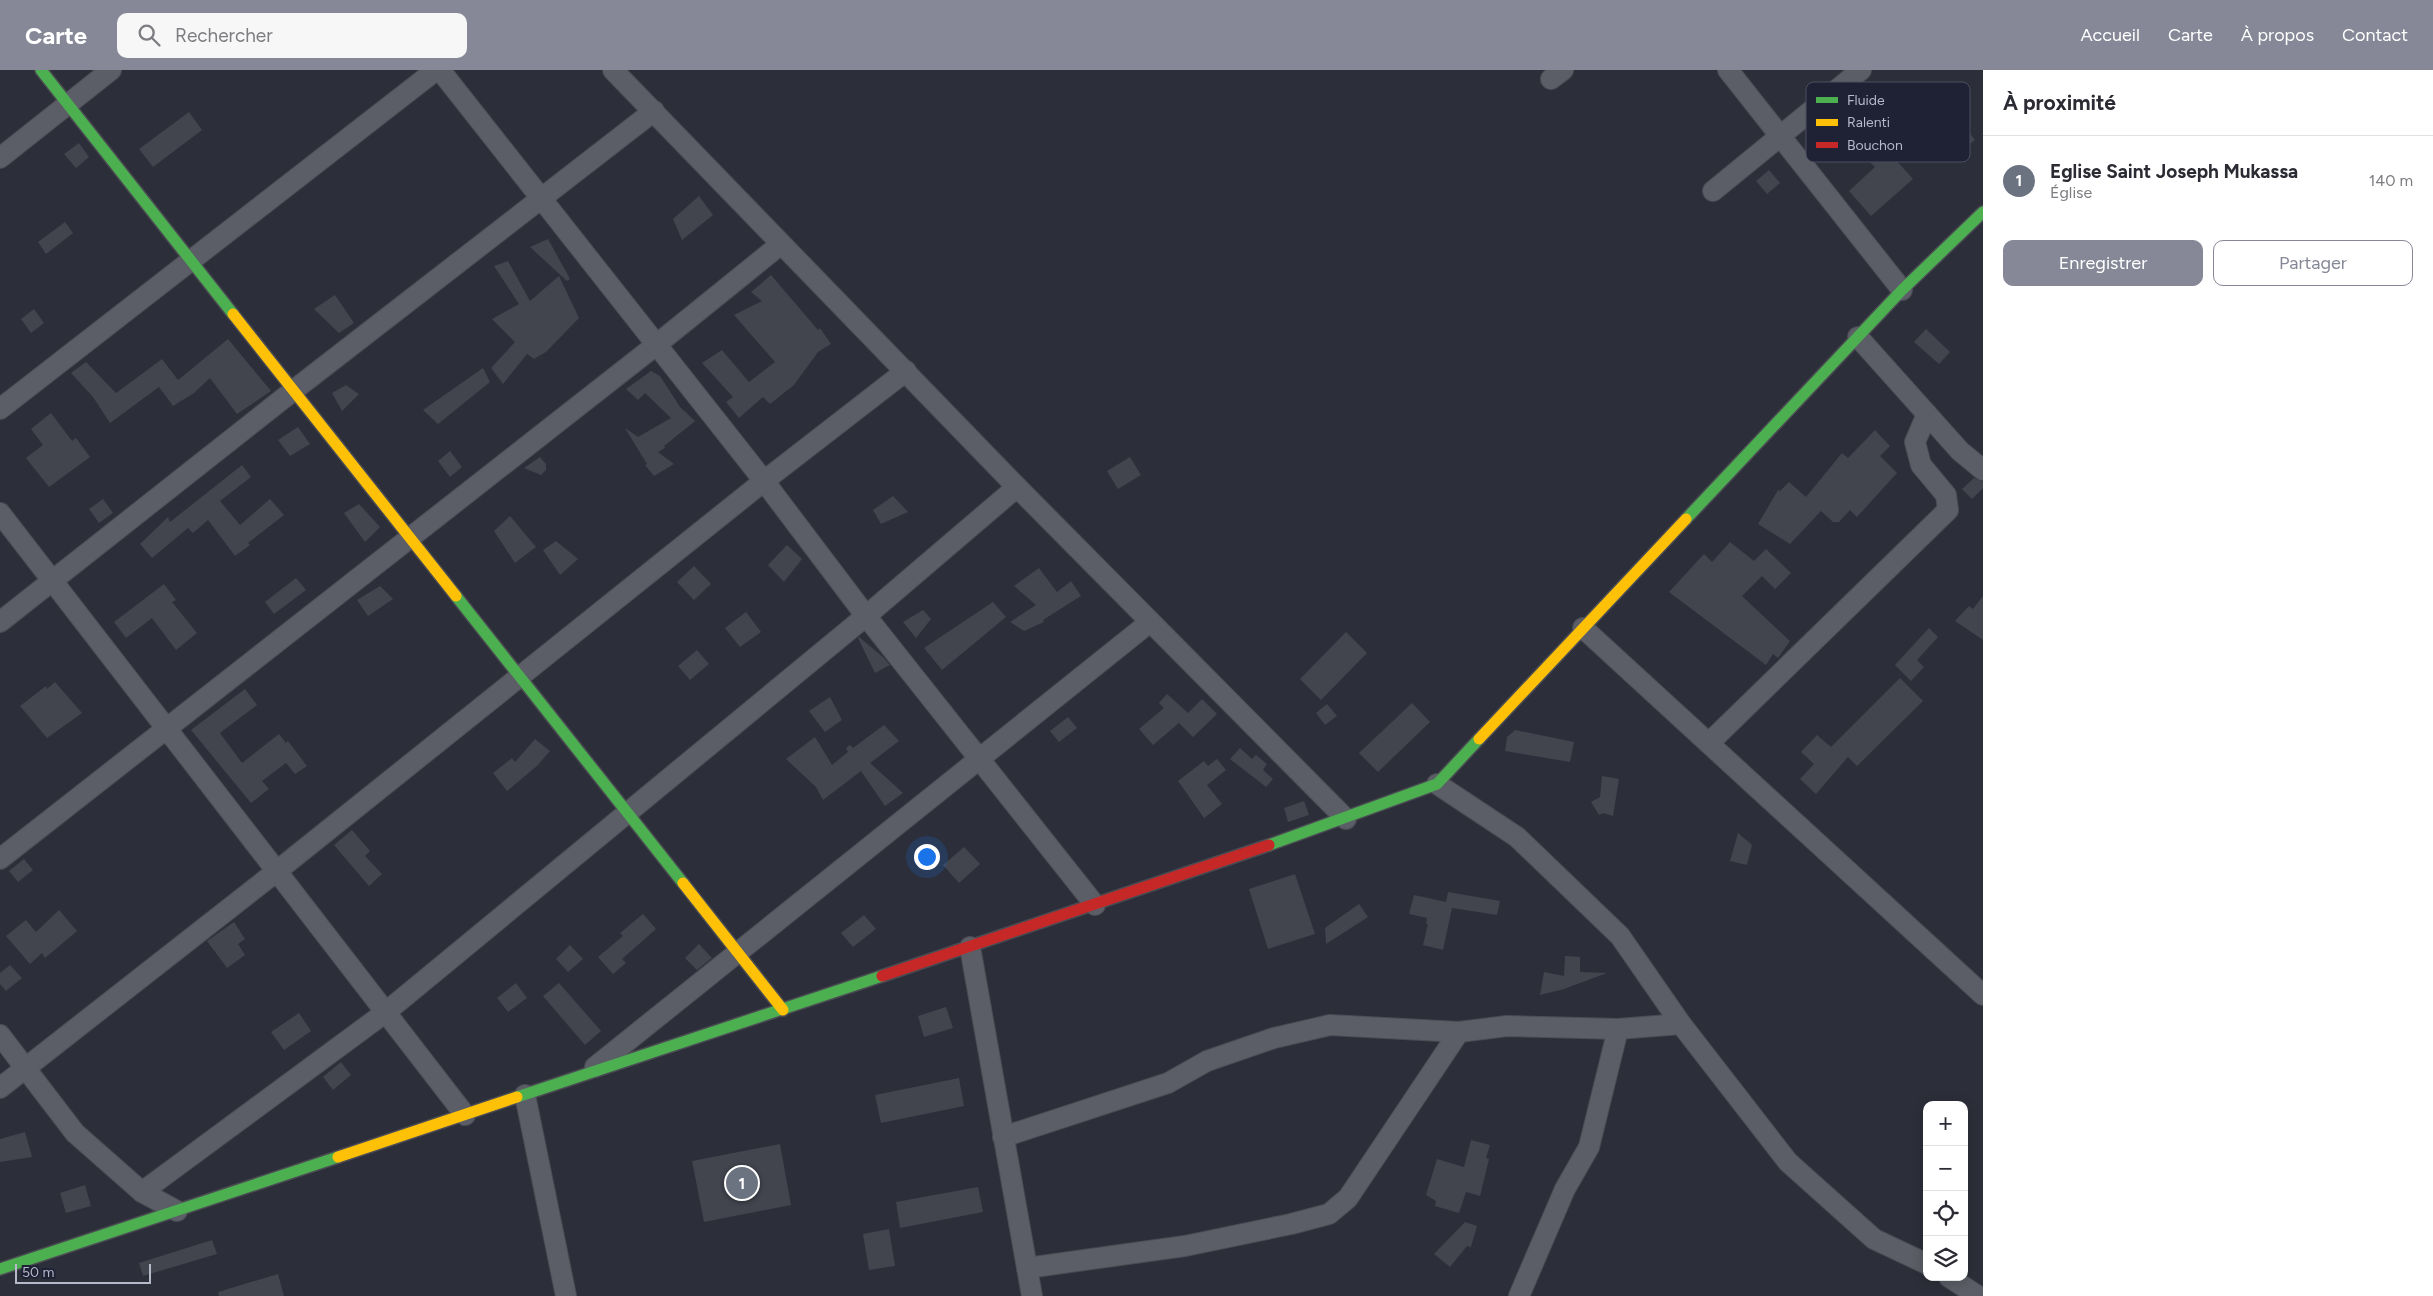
<!DOCTYPE html>
<html lang="fr">
<meta charset="utf-8">
<style>
:root{--surface:#fff;--page:#f7f7f7;--text:#2b2b33;--muted:#7c7c81;--line:#e1e1e2;--accent:#868897}
body{margin:0;font-family:Figtree,sans-serif;background:var(--page);color:var(--text)}
.controls{position:absolute;right:15px;bottom:15px;display:grid;overflow:hidden;border-radius:10px;box-shadow:0 2px 12px #0003}
.controls button{width:45px;height:45px;display:grid;place-items:center;padding:0;border:0;border-bottom:1px solid var(--line);background:var(--surface);color:var(--text);font:25px sans-serif}
.scale{position:absolute;left:15px;bottom:12px;width:136px;box-sizing:border-box;padding-left:5px;border:2px solid #b6b9ca;border-top:0;font-size:14px;line-height:18px;white-space:nowrap;color:#b6b9ca;-webkit-text-stroke:4px #1f2234;paint-order:stroke}
.you{position:absolute;left:926px;top:786px;width:18px;height:18px;margin:-12px;border:4px solid #fff;border-radius:50%;background:#1a73e8;box-shadow:0 0 0 8px #1a73e833}
.badge{display:grid;place-items:center;width:32px;height:32px;border-radius:50%;background:var(--accent);color:#fff;font-size:16px;font-weight:700}
.pin{position:absolute;translate:-50% -50%;border:2px solid #fff;box-shadow:0 1px 5px #0006}
.list{margin:0;padding:0;list-style:none}
h2{display:flex;justify-content:space-between;align-items:center;height:65px;margin:0;padding:0 20px;font-size:21px}
h2 small{font-size:16px;font-weight:400;color:var(--muted)}
.list li{display:grid;grid-template-columns:32px 1fr auto;gap:15px;align-items:center;box-sizing:border-box;height:90px;padding:0 20px;border-top:1px solid var(--line)}
.list b{display:block;font-size:19px;white-space:nowrap}
.list p{margin:0;font-size:16px;white-space:nowrap;color:var(--muted)}
.list em{font-size:16px;font-style:normal;color:var(--muted)}
.actions{display:flex;gap:10px;padding:15px 20px}
.actions a{flex:1;padding:11px 0;border:1px solid var(--accent);border-radius:10px;text-align:center;font-size:18px;color:var(--accent)}
.actions .main{background:var(--accent);color:#fff}
.icon{flex:none;width:28px;height:28px;fill:none;stroke:currentColor;stroke-width:2;stroke-linecap:round;stroke-linejoin:round}
.map{position:relative;flex:none;width:1983px;height:1226px;overflow:hidden}
header{display:flex;align-items:center;gap:30px;box-sizing:border-box;height:70px;padding:0 25px;background:var(--accent);color:#fff}
header strong{font-size:24px}
nav{display:flex;gap:28px;margin-inline-start:auto;font-size:18px}
.search{width:350px;height:45px;background:var(--page);display:flex;align-items:center;gap:12px;box-sizing:border-box;padding:0 18px;border-radius:10px;color:var(--muted);font-size:19px}
main{display:flex}
aside{flex:1;background:var(--surface)}
.map>svg:first-child{display:block}
.building{fill:#42444e}
.lines{fill:none;stroke-linecap:round;stroke-linejoin:round}
.street-casing{stroke:#4a4b53;stroke-width:22}
.fast-casing{stroke:#4a4b53;stroke-width:14}
.slow-casing{stroke:#4a4b53;stroke-width:14}
.jam-casing{stroke:#4a4b53;stroke-width:14}
.street{stroke:#5c5e67;stroke-width:20}
.fast{stroke:#4caf50;stroke-width:11}
.slow{stroke:#ffc107;stroke-width:11}
.jam{stroke:#c62828;stroke-width:11}
.key{fill:#1f2234;stroke:#4c4f61;stroke-width:1}
.key-label{font-size:14px;fill:#b6b9ca}
</style>
<header>
<strong>Carte</strong>
<div class="search"><svg class="icon" aria-label="search" viewBox="0 0 24 24"><circle cx="10" cy="10" r="6"/><path d="M15 15l6 6"/></svg>Rechercher</div>
<nav><a>Accueil</a><a>Carte</a><a>À propos</a><a>Contact</a></nav>
</header>
<main>
<div class="map">
<svg width="1983" height="1226" viewBox="0 0 1983 1226">
<rect width="100%" height="100%" fill="#2c2e39"/>
<g class="building">
<path d="M189 42 202 60 153 97 139 79Z"/>
<path d="M1955 45 1975 70 1959 82 1952 74 1936 91 1922 77Z"/>
<path d="M1880 66 1898 86 1895 89 1913 109 1871 146 1849 121 1875 97 1862 85Z"/>
<path d="M79 73 89 87 76 98 64 84Z"/>
<path d="M1769 100 1780 113 1767 124 1756 111Z"/>
<path d="M699 126 713 145 682 170 673 149Z"/>
<path d="M65 152 73 163 46 184 38 172Z"/>
<path d="M548 169 570 209 567 211 530 177Z"/>
<path d="M508 191 530 231 559 206 579 248 546 282 534 289 527 284 503 314 491 298 515 272 492 249 519 234 494 196Z"/>
<path d="M771 205 818 260 820 258 831 274 818 282 794 315 770 334 763 327 739 348 726 332 733 327 702 293 722 280 749 312 775 292 734 245 762 231 751 222Z"/>
<path d="M335 225 354 253 339 263 314 239Z"/>
<path d="M34 239 44 253 31 263 21 249Z"/>
<path d="M1926 259 1950 282 1939 294 1914 272Z"/>
<path d="M228 269 271 321 237 344 210 308 194 323 173 336 159 317 110 353 93 327 71 303 86 292 116 323 162 289 178 310Z"/>
<path d="M483 298 490 312 438 354 423 340Z"/>
<path d="M651 301 660 306 680 337 695 351 664 376 665 378 658 382 674 394 654 406 645 395 647 394 625 358 638 367 671 348 645 323 638 330 626 319Z"/>
<path d="M346 315 359 324 342 341 332 323Z"/>
<path d="M51 343 72 371 76 368 90 387 49 417 26 388 43 375 31 359Z"/>
<path d="M298 357 310 374 290 386 278 370Z"/>
<path d="M1875 360 1890 376 1880 386 1897 403 1857 447 1850 440 1839 452H1833L1821 441 1790 474 1758 454 1778 420 1780 421 1789 412 1806 427 1842 383 1848 388Z"/>
<path d="M450 381 462 397 450 407 438 391Z"/>
<path d="M540 387 546 394V400L541 405 524 398Z"/>
<path d="M1130 387 1141 405 1118 419 1107 401Z"/>
<path d="M242 395 251 407 220 431 240 455 270 429 284 445 248 473 250 475 235 486 208 450 193 463 188 458 152 488 140 474 168 447 170 452Z"/>
<path d="M1974 408 1983 412V418L1972 429 1962 419Z"/>
<path d="M893 426 908 442 881 454 873 440Z"/>
<path d="M103 429 113 443 99 453 89 439Z"/>
<path d="M359 434 380 457 365 472 344 443Z"/>
<path d="M510 446 536 477 515 493 494 461Z"/>
<path d="M556 471 578 489 560 505 543 480Z"/>
<path d="M1730 472 1754 491 1766 479 1791 503 1775 519 1762 506 1742 526 1790 571 1778 588 1773 584 1766 595 1669 522 1704 484 1712 492Z"/>
<path d="M787 475 802 489 784 512 768 495Z"/>
<path d="M694 496 711 514 694 530 677 512Z"/>
<path d="M1039 498 1057 522 1071 511 1081 526 1043 550 1044 552 1024 561 1010 552 1036 535 1014 516Z"/>
<path d="M296 508 306 520 274 544 265 532Z"/>
<path d="M164 514 176 530 172 532 197 563 176 580 152 548 126 568 114 552Z"/>
<path d="M380 516 393 529 368 546 357 530Z"/>
<path d="M1983 526V570L1955 551 1969 536 1973 539Z"/>
<path d="M993 532 1006 547 942 600 924 578Z"/>
<path d="M923 540 931 549 916 568 903 552Z"/>
<path d="M746 542 761 562 740 577 725 558Z"/>
<path d="M1929 558 1938 567 1917 590 1924 597 1911 611 1895 595Z"/>
<path d="M1346 562 1367 583 1321 630 1300 609Z"/>
<path d="M859 567 883 587 890 595 875 603 858 568Z"/>
<path d="M697 580 709 594 690 610 678 596Z"/>
<path d="M1900 608 1923 631 1857 696 1848 687 1816 724 1800 709 1814 694 1801 682 1817 665 1831 677Z"/>
<path d="M55 612 82 643 47 668 20 636 46 616 47 619Z"/>
<path d="M245 619 257 635 220 663 242 693 279 664 286 673 288 671 307 696 295 704 286 693 262 711 269 719 251 733 191 660Z"/>
<path d="M1167 624 1188 643 1202 629 1217 644 1193 667 1179 653 1153 675 1139 659 1164 638 1159 633Z"/>
<path d="M830 627 842 650 825 662 809 641Z"/>
<path d="M1412 633 1430 652 1378 702 1359 683Z"/>
<path d="M1327 634 1337 646 1325 655 1316 643Z"/>
<path d="M1068 647 1077 658 1059 672 1050 661Z"/>
<path d="M884 655 899 671 870 693 903 723 885 736 861 701 823 730 816 717 786 689 815 667 832 695 848 682 846 678 850 675 853 678Z"/>
<path d="M1515 660 1574 672 1570 692 1505 681 1507 667Z"/>
<path d="M535 669 550 681 537 696 507 721 493 703 512 688 515 692Z"/>
<path d="M1240 678 1252 689 1256 685 1267 694 1263 700 1273 709 1266 717 1230 689Z"/>
<path d="M1217 689 1226 700 1207 715 1222 734 1204 748 1178 711 1204 691 1208 696Z"/>
<path d="M1602 706 1619 709 1613 746 1603 743 1599 745 1591 732 1600 727Z"/>
<path d="M1304 731 1309 745 1288 752 1284 738Z"/>
<path d="M352 760 370 781 365 786 382 804 369 816 334 775Z"/>
<path d="M1738 763 1752 775 1747 795 1730 791Z"/>
<path d="M964 777 980 794 959 813 943 795Z"/>
<path d="M24 789 33 800 18 812 9 801Z"/>
<path d="M1295 804 1315 864 1268 879 1249 819Z"/>
<path d="M1448 822 1500 831 1497 845 1452 838 1443 880 1423 875 1428 854H1426L1427 848 1409 844 1414 825 1446 832Z"/>
<path d="M1359 834 1368 847 1326 874 1325 858Z"/>
<path d="M59 840 77 861 45 888 42 883 30 894 6 866 26 850 36 862Z"/>
<path d="M643 844 656 859 622 889 626 893 613 904 598 887 623 866 620 863Z"/>
<path d="M864 845 876 859 853 877 841 863Z"/>
<path d="M234 852 245 869 238 874 245 885 227 898 207 871Z"/>
<path d="M699 874 712 888 697 900 685 888Z"/>
<path d="M570 875 583 889 568 902 556 889Z"/>
<path d="M1565 886 1580 887V902L1607 903 1564 919 1540 925 1544 902 1564 906Z"/>
<path d="M10 895 22 908 6 921 0 914V903Z"/>
<path d="M516 913 527 928 508 942 497 928Z"/>
<path d="M559 913 601 961 585 975 543 926Z"/>
<path d="M946 937 953 958 924 967 918 946Z"/>
<path d="M299 943 311 961 284 980 271 962Z"/>
<path d="M341 992 351 1005 333 1020 323 1007Z"/>
<path d="M959 1008 964 1036 881 1053 875 1025Z"/>
<path d="M25 1062 32 1087 0 1092V1069Z"/>
<path d="M1471 1070 1490 1075 1486 1088 1489 1089 1480 1126 1466 1122 1459 1143 1435 1136 1436 1131 1426 1125 1437 1089 1464 1097Z"/>
<path d="M780 1074 791 1135 704 1152 692 1091Z"/>
<path d="M85 1115 91 1136 66 1143 60 1123Z"/>
<path d="M978 1117 983 1142 900 1158 896 1132Z"/>
<path d="M1465 1152 1477 1156 1471 1177 1467 1176 1450 1197 1434 1184Z"/>
<path d="M889 1159 895 1196 869 1200 863 1164Z"/>
<path d="M212 1170 217 1184 143 1206 139 1193Z"/>
<path d="M278 1204 284 1226H219L218 1222Z"/>
</g>
<g class="lines">
<defs>
<g id="street">
<path d="M440 0 764 411 866 546 1095 835"/>
<path d="M613 0 1017 417 1346 749"/>
<path d="M1728 0 1902 220"/>
<path d="M1551 9 1563 0"/>
<path d="M0 88 111 0"/>
<path d="M1713 121 1861 0"/>
<path d="M1858 267 1960 381 1983 400"/>
<path d="M0 339 436 0"/>
<path d="M0 443 465 1045"/>
<path d="M0 552 294 320 654 41"/>
<path d="M1583 558 1983 925"/>
<path d="M1709 673 1948 440 1946 425 1921 395 1915 372 1927 344"/>
<path d="M1437 714 1517 767 1620 866 1681 954 1788 1092 1874 1169 1927 1194"/>
<path d="M0 789 656 275 781 174"/>
<path d="M970 877 1032 1226"/>
<path d="M0 965 75 1063 142 1122 177 1141"/>
<path d="M595 997 1150 552"/>
<path d="M0 1018 277 801 764 411 906 301"/>
<path d="M525 1025 566 1226"/>
<path d="M1003 1067 1168 1013 1207 991 1274 968 1330 955 1459 962 1507 956 1618 959 1681 954"/>
<path d="M142 1122 386 942 866 546 1017 417"/>
<path d="M1027 1198 1185 1176 1291 1154 1329 1144 1348 1128 1459 962"/>
<path d="M1949 1207 1978 1226"/>
<path d="M1519 1226 1565 1119 1589 1077 1618 959"/>
</g>
<g id="fast">
<path d="M41 0 233 244"/>
<path d="M1686 449 1902 220 1983 142"/>
<path d="M456 526 683 813"/>
<path d="M1269 775 1437 714 1479 669"/>
<path d="M517 1027 882 906"/>
<path d="M0 1199 338 1087"/>
</g>
<g id="slow">
<path d="M233 244 456 526"/>
<path d="M1479 669 1686 449"/>
<path d="M683 813 783 940"/>
<path d="M338 1087 517 1027"/>
</g>
<path id="jam" d="M882 906 1269 775"/>
</defs>
<use href="#street" class="street-casing"/>
<use href="#fast" class="fast-casing"/>
<use href="#slow" class="slow-casing"/>
<use href="#jam" class="jam-casing"/>
<use href="#street" class="street"/>
<use href="#fast" class="fast"/>
<use href="#slow" class="slow"/>
<use href="#jam" class="jam"/>
</g>
<rect x="1806" y="12" width="164" height="80" rx="8" class="key"/>
<rect x="1816" y="27" width="22" height="6" fill="#4caf50"/>
<rect x="1816" y="49" width="22" height="7" fill="#ffc107"/>
<rect x="1816" y="72" width="22" height="6" fill="#c62828"/>
<g class="key-label">
<text x="1847" y="35">Fluide</text>
<text x="1847" y="57">Ralenti</text>
<text x="1847" y="80">Bouchon</text>
</g>
</svg>
<div class="controls">
<button>+</button>
<button>−</button>
<button><svg class="icon" aria-label="locate" viewBox="0 0 24 24"><circle cx="12" cy="12" r="6"/><path d="M12 2v4M12 18v4M2 12h4M18 12h4"/></svg></button>
<button><svg class="icon" aria-label="layers" viewBox="0 0 24 24"><path d="M12 4l9 5-9 5-9-5zM3 14l9 5 9-5"/></svg></button>
</div>
<div class="scale">50 m</div>
<div class="you"></div>
<div class="pin badge" style="left:742px;top:1113px;background:#6b7280">1</div>
</div>
<aside>
<h2>À proximité<small></small></h2>
<ul class="list">
<li><span class="badge" style="background:#6b7280">1</span><div><b>Eglise Saint Joseph Mukassa</b><p>Église</p></div><em>140 m</em></li>
</ul>
<div class="actions"><a class="main">Enregistrer</a><a>Partager</a></div>
</aside>
</main>
